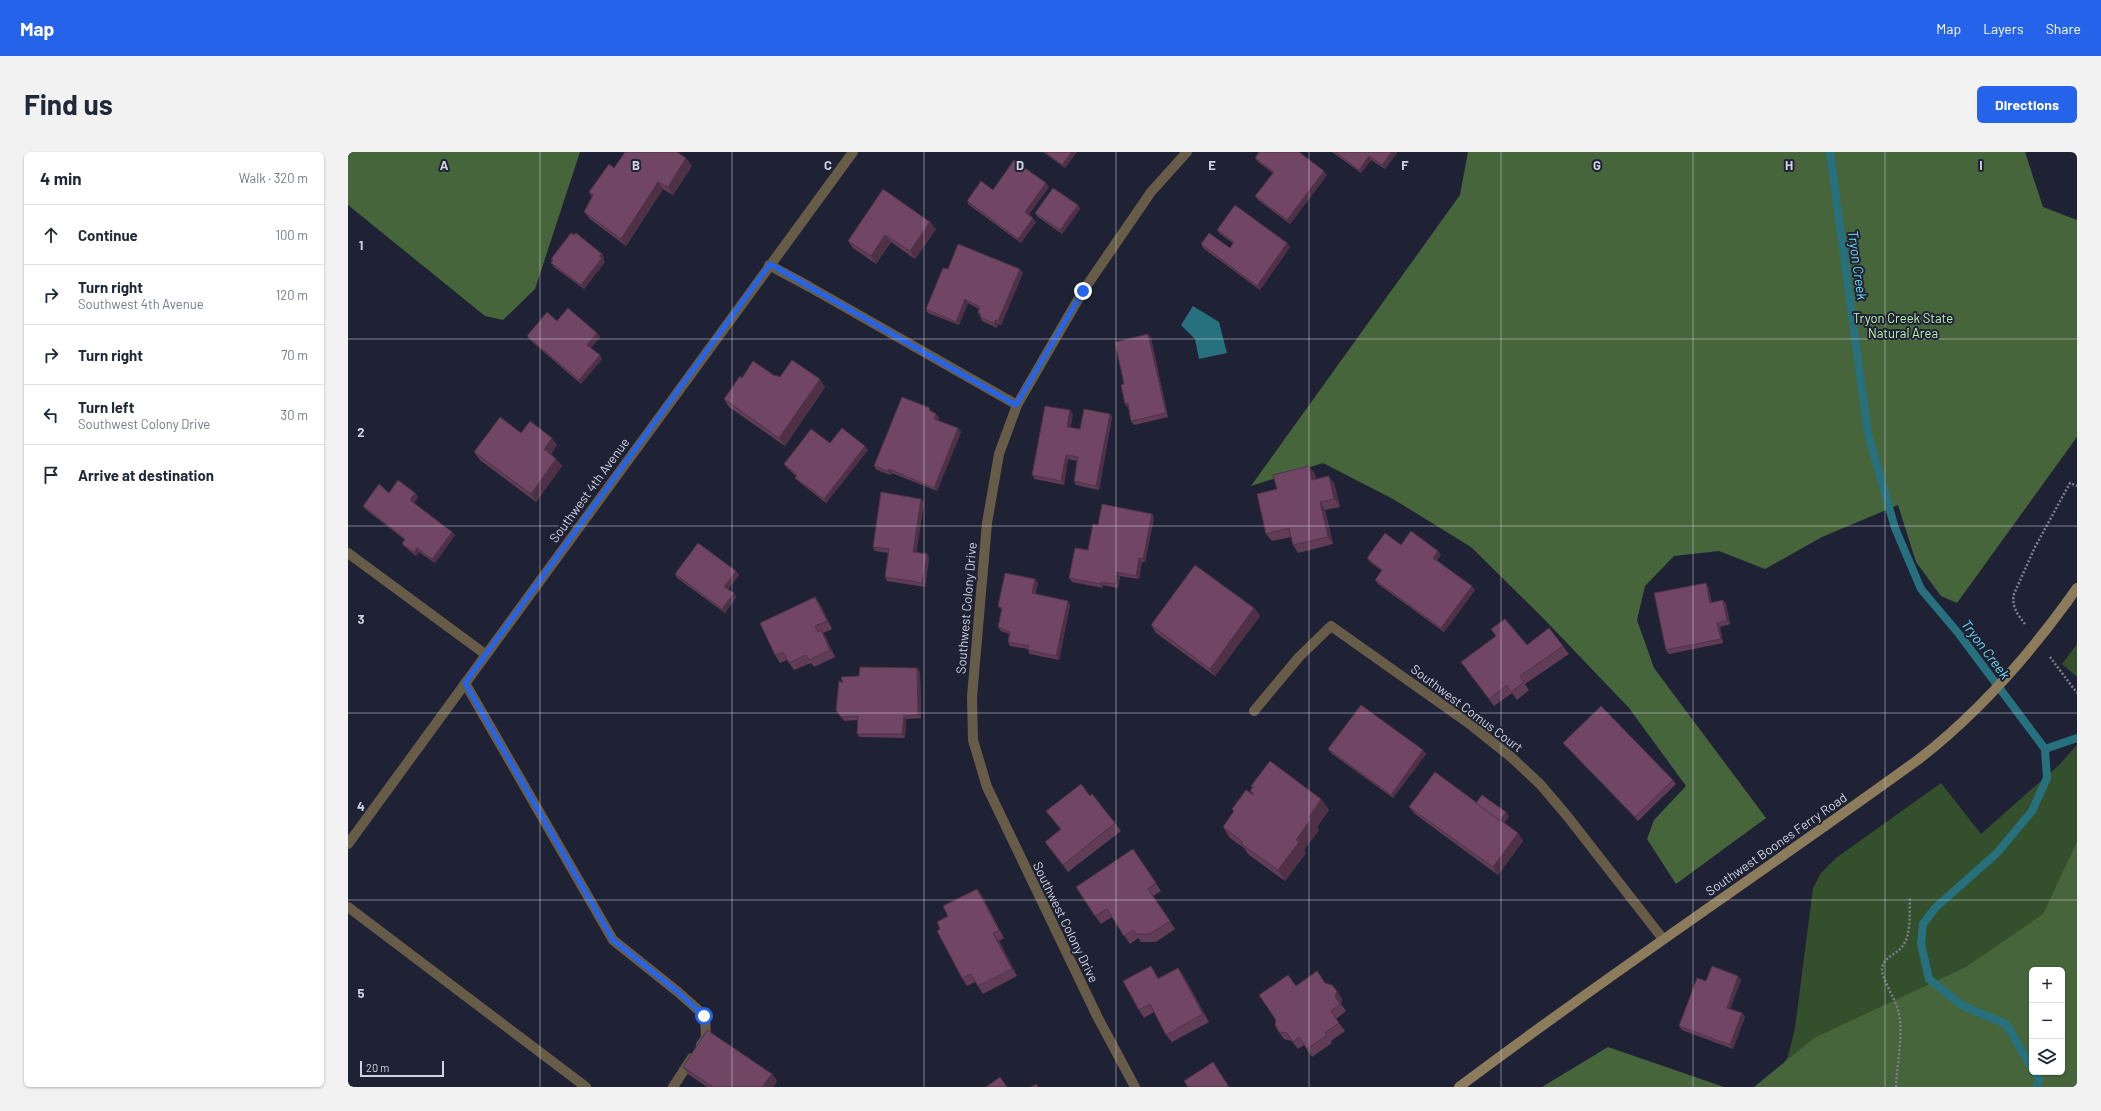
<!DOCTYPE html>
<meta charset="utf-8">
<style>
:root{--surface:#fff;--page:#f2f2f3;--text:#1f2937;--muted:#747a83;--line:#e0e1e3;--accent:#2563eb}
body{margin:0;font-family:Barlow,sans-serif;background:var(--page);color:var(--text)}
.controls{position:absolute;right:12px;bottom:12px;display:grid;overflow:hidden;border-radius:6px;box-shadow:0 1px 3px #0004}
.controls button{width:36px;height:36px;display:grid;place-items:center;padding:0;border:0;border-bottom:1px solid var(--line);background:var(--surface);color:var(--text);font:20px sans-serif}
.scale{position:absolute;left:12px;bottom:10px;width:84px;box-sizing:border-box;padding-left:4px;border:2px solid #cfd2df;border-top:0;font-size:11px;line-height:14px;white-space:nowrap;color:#cfd2df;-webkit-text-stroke:3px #1f2235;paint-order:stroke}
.stop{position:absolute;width:12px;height:12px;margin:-9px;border:3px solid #2563eb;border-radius:50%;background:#fff}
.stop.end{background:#2563eb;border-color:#fff;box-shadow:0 1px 4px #0008}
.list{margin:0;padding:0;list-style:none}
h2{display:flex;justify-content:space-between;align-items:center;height:52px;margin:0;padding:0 16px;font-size:17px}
h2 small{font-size:13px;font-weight:400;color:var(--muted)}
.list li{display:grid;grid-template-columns:26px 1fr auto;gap:12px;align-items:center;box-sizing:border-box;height:60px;padding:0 16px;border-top:1px solid var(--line)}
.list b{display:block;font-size:15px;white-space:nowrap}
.list p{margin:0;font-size:13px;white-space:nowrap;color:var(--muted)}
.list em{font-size:13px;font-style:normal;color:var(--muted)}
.icon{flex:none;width:22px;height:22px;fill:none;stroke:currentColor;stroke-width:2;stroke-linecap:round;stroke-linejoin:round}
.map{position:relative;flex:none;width:1729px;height:935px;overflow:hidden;border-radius:6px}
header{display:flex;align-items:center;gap:24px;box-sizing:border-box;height:56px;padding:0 20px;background:var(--accent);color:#fff}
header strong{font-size:19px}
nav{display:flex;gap:22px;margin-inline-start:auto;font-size:14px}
.intro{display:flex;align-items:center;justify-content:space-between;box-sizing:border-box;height:96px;padding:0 24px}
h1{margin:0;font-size:28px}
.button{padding:10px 18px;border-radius:6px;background:var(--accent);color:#fff;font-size:14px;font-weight:700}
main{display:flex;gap:24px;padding:0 24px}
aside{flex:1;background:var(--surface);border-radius:6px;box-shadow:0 1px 3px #0004}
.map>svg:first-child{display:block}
.green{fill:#344f2b;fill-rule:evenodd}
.forest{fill:#46653b;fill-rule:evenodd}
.water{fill:#27717f}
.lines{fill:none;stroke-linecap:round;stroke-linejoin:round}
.stream{stroke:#27717f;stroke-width:8}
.path{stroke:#7b7e8e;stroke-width:2.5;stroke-dasharray:2 2;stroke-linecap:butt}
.service{stroke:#665c48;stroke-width:10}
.minor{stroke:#665c48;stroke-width:10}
.secondary{stroke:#8c7c5b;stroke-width:10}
.secondary-bridge{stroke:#8c7c5b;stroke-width:10}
.wall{fill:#613c57}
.shaded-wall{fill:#4f3147}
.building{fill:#714665;stroke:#4f3147}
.route{stroke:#2563eb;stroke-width:5}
.grid{fill:none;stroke:#cfd2df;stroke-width:1;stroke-opacity:0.55}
.labels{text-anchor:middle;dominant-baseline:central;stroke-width:4;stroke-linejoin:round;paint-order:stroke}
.park-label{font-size:13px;fill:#bef1ad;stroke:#1f2235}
.street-label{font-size:13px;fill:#cfd2df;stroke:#1f2235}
.water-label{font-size:14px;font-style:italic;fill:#6ddbf0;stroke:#1f2235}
.grid-label{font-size:13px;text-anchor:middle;font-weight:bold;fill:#cfd2df;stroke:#1f2235;stroke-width:4;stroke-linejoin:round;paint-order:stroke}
</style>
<header>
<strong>Map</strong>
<nav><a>Map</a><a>Layers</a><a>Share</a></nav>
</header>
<div class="intro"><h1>Find us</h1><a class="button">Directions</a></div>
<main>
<aside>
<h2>4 min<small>Walk · 320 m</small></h2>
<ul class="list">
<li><svg class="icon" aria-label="ahead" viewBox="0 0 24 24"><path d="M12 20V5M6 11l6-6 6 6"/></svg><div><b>Continue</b></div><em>100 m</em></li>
<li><svg class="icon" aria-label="right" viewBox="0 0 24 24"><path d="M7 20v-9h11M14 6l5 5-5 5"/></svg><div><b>Turn right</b><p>Southwest 4th Avenue</p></div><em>120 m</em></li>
<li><svg class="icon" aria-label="right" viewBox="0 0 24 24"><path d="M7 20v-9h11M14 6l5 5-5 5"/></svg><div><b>Turn right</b></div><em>70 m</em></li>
<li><svg class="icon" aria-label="left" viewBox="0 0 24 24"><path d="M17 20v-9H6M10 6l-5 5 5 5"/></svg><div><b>Turn left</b><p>Southwest Colony Drive</p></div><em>30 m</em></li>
<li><svg class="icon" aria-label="arrive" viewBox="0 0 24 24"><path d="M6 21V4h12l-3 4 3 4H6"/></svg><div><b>Arrive at destination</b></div></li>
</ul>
</aside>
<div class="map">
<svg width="1729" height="935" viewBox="0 0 1729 935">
<rect width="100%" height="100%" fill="#1f2235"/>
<g class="green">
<path d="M1729 492V525L1714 512Z"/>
<path d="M1729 593V935H1423L1440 904 1447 876 1465 736 1473 721 1488 706 1593 631 1633 682 1711 613ZM1684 818H1714V920H1684Z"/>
</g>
<g class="forest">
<path d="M0 0H232L187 137 155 168 137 164 0 53Z"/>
<path d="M1120 0H1677L1695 55 1729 68V285L1609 451 1593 444 1568 410 1550 353 1474 385 1417 417 1371 399 1326 404 1297 434 1289 468 1306 516 1418 666 1328 732 1299 687 1306 668 1338 634 1281 556 1196 467 1123 395 1045 347 975 311 903 334 1112 43Z"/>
<path d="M1729 690V935H1406L1466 886 1618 815 1695 762ZM1684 818H1714V920H1684Z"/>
<path d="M1260 895 1376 935H1194Z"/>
</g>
<path class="water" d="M845 154 871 170 879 201 851 207 847 187 833 173Z"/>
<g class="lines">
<g class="stream">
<path d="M1482 0 1520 282 1547 376 1573 437 1611 482 1697 597 1699 626 1684 659 1649 701 1587 756 1575 772 1573 792 1581 827 1615 854 1658 872 1684 916"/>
<path d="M1697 597 1729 586"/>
<path d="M1687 920 1691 927 1689 935"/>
</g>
<g class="path">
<path d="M1677 472C1670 463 1663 454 1666 442L1687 395 1722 331 1729 334"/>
<path d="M1702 505 1729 541"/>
<path d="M1548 935C1549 913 1554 889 1552 868 1551 850 1533 828 1534 816 1536 805 1547 803 1553 796 1564 784 1561 762 1562 746"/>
</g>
<g class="service">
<path d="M421 113 460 134"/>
<path d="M117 531 265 788 330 840 357 864 358 886 353 893"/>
<path d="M0 755 238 935"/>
<path d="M325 935 344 906"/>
</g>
<g class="minor">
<path d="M460 134 669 253"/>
<path d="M0 401 137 502"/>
<path d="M906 559 951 505 983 474 1123 573 1163 605 1192 632 1220 665 1315 787"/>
<path d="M0 692 505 0"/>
<path d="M787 935 750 866 639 635 625 588 624 545 639 371 651 302 669 253 735 139 803 40 839 0"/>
</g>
<g class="secondary">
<path d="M1719 450 1729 436"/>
<path d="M1111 935C1261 822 1418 718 1571 607"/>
</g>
<path class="secondary-bridge" d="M1571 607C1629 562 1676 509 1719 450"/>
</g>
<g class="wall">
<path d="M695 0H729L717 16Z"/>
<path d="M984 0H1048L1049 1 1037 17 1023 8 1013 21Z"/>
<path d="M338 6 344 14 325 43 315 37 278 94 242 67 236 60 244 45 241 40 266 16Z"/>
<path d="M907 6 979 23 942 72 910 48 907 44 925 21 910 10Z"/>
<path d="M701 35 681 62 688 70 673 91 621 53 619 49 645 38Z"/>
<path d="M730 53 732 57 714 82 690 65 687 61Z"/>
<path d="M582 70 588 77 567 107 543 90 528 112 505 96 500 89Z"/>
<path d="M869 78 939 91 942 95 912 138 855 96 853 92 882 96 885 91 872 82Z"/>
<path d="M256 105 255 107 257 110 236 137 206 115 203 111 205 109 203 107Z"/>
<path d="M600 117 675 121 653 173 650 172 649 176 634 169 632 165V164L630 161 631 157 620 151 611 173 580 161 578 157Z"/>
<path d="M209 169 249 181 252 185 243 196 254 207 233 232 182 188 179 184Z"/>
<path d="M803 186 820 265 786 273 783 269 780 255 777 252 776 232Z"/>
<path d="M427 224 477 235 437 294 381 255 376 247 394 226Z"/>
<path d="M585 260 588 262 591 266 590 268 613 280 589 339 544 321 543 323 529 318 526 314Z"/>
<path d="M725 262 722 276 732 277 762 262 764 265 751 338 728 333 726 329 729 309 720 307 716 333 687 327 684 323Z"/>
<path d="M173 281 209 293 203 302 214 314 188 350 132 308 126 300Z"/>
<path d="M482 291 517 294 520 298 478 351 450 329 447 326 448 324 439 316 436 312Z"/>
<path d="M961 314 967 322 968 327 986 331 992 355 977 358 985 392 950 401 945 393 943 385 924 389 918 382 929 337Z"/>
<path d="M41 341H67L70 345 66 351 107 383 87 411 71 400 68 404 57 395 54 392 57 388 17 357 15 354Z"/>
<path d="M573 347 576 351 568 400 579 402 581 406 577 435 539 429 537 425 540 401 527 399 525 395Z"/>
<path d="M804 362 806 366 797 410H794L791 427 772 424 770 436 755 433V436L724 430 721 426 740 398 750 373Z"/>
<path d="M1053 393 1093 403 1089 408 1127 438 1096 480 1030 432 1027 428 1034 419 1022 410 1019 406Z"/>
<path d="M388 419 391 423 380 437 388 445 377 461 329 426 327 422Z"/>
<path d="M687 427 690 431 687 442 720 449 722 453 711 508 682 502 680 498V497L662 494 660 490 661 482 653 479 650 475 654 458 650 454Z"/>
<path d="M1358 431 1360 435 1364 451 1375 448 1378 452 1382 472 1372 475 1375 491 1321 502 1318 498Z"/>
<path d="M472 452 484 477 475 481 478 486 487 505 466 515 463 511 446 518 439 508 432 511 427 503Z"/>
<path d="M906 456 912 464 867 524 808 481 803 473Z"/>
<path d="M1201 476 1221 502 1177 532 1181 538 1169 548 1164 541 1146 554 1113 510 1148 484 1179 493Z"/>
<path d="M569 516 572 520 573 566 558 567 557 586 512 585 509 582 510 568 496 569 488 558 495 531 511 524Z"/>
<path d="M1215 591 1325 628 1328 632 1290 669 1218 594Z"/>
<path d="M980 597 1075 598 1078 602 1045 646 983 601Z"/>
<path d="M903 634 973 647 981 658 969 675 971 678 956 698 958 701 937 729 901 703 896 696 882 686 875 675 886 659 884 657 905 643 902 639 905 636Z"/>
<path d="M742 644 767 671 773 679 720 720 697 690 713 678 698 659Z"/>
<path d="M1128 651 1161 664 1156 671 1170 681 1175 689 1150 723 1067 662 1061 655Z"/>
<path d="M785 697 813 739 805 744 827 777 808 790H793L790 786 782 792 764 765 753 772 747 764Z"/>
<path d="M629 737 634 744 656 786 651 789 669 824 635 842 627 830 619 834 614 826 592 777 600 764Z"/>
<path d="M830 816 835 823 861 870 824 890 818 883 806 860 796 866 791 858 808 822 810 826Z"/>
<path d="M1393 828 1382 857 1394 861 1397 865 1385 897 1334 878 1331 874 1358 829Z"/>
<path d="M977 831 989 839 994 847 993 852 998 859 988 867 997 879 983 889 984 891 964 905 956 893 950 897 944 889 936 887 931 880Z"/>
<path d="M335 915 424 922 429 929 425 935H359L340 922Z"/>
</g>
<g class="shaded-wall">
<path d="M724 0H729L717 16 714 13Z"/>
<path d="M1044 0H1048L1049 1 1037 17 1034 13Z"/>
<path d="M1021 4 1023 8 1013 21 1011 18Z"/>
<path d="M338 6 344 14 325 43 320 35Z"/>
<path d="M976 19 979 23 942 72 939 68Z"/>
<path d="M310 30 315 37 278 94 273 87Z"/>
<path d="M698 31 701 35 680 64 677 60Z"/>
<path d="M730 53 732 57 714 82 712 78Z"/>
<path d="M685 66 688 70 673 91 670 87Z"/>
<path d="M582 70 588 77 567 107 562 99Z"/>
<path d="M537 83 543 90 528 112 523 104Z"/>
<path d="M939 91 942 95 912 138 909 134Z"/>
<path d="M254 102 256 105 255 107 257 110 236 137 233 133Z"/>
<path d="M672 117 675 121 653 173 650 169Z"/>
<path d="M617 147 620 151 611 173 608 170Z"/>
<path d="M647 168 650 172 649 176 647 172Z"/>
<path d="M249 181 252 185 242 197 239 193Z"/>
<path d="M800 182 803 186 820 265 818 261Z"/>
<path d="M252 203 254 207 233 232 231 228Z"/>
<path d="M472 227 477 235 437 294 431 286Z"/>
<path d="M722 258 725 262 722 279 719 275Z"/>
<path d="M588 262 591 266 589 270 586 267Z"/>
<path d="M762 262 764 265 751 338 748 334Z"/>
<path d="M610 276 613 280 589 339 586 336Z"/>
<path d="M204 286 209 293 201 305 196 297Z"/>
<path d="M517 294 520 298 478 351 476 347Z"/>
<path d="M718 303 720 307 716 333 713 329Z"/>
<path d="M208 307 214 314 188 350 183 342Z"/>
<path d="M961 314 967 322 970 335 964 328Z"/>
<path d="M541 317 544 321 543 323 540 319Z"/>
<path d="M981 324 986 331 992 355 986 347Z"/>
<path d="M67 341 70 345 65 352 62 348Z"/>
<path d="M573 347 576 351 568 404 565 400Z"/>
<path d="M972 350 977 358 985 392 980 385Z"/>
<path d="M804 362 806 366 797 410 795 407Z"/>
<path d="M104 380 107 383 87 411 84 407Z"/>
<path d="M69 396 71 400 68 404 66 400Z"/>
<path d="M1090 399 1093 403 1088 410 1085 406Z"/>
<path d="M579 402 581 406 577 435 574 431Z"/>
<path d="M791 406 794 410 791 427 788 424Z"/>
<path d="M388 419 391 423 379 439 376 435Z"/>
<path d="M769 420 772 424 770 436 767 432Z"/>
<path d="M687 427 690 431 687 445 684 441Z"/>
<path d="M753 430 755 433V436L752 432Z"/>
<path d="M1358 431 1360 435 1365 455 1362 451Z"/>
<path d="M1124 434 1127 438 1096 480 1093 476Z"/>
<path d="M386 441 388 445 377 461 374 457Z"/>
<path d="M467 445 472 452 484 477 479 469Z"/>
<path d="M1375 448 1378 452 1382 472 1379 469Z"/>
<path d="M720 449 722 453 711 508 708 504Z"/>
<path d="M906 456 912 464 867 524 862 517Z"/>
<path d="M1369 471 1372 475 1375 491 1373 487Z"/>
<path d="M473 478 478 486 487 505 482 498Z"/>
<path d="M569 516 572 520 573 566 570 563Z"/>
<path d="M556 564 558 567 557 586 554 582Z"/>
<path d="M1075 598 1078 602 1045 646 1043 643Z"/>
<path d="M973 647 981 658 969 675 971 678 956 698 958 701 937 729 930 718 961 665Z"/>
<path d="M1158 660 1161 664 1154 674 1151 670Z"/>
<path d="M1170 681 1175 689 1150 723 1145 715Z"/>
<path d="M629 737 634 744 656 786 651 778Z"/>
<path d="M645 781 651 789 669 824 664 817Z"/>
<path d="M803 814 808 822 815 834 810 827Z"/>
<path d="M830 816 835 823 861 870 855 862Z"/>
<path d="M1390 824 1393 828 1381 860 1379 856Z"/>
<path d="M989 839 994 847 992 853 987 845Z"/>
<path d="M1394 861 1397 865 1385 897 1382 893Z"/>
<path d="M424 922 429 929 425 935H414Z"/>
</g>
<g class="building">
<path d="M277 0H329L338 6 320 35 310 30 273 87 236 60 245 43 241 40 261 12 266 16Z"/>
<path d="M697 0H724L714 13Z"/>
<path d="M911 0H951L976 19 939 68 907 44 926 20 907 6Z"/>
<path d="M987 0H1044L1034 13 1021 4 1011 18Z"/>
<path d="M666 8 698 31 677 60 685 66 670 87 619 49 633 29 645 38Z"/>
<path d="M705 36 730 53 712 78 687 61Z"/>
<path d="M535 37 582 70 562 99 537 83 523 104 500 89Z"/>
<path d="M887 53 939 91 909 134 853 92 861 81 882 96 886 90 869 78Z"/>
<path d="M223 81 226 83 228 81 254 102 251 104 254 106 233 133 203 111 205 108 203 107Z"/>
<path d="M610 92 672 117 650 169 647 168V172L632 165 633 162 630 161 632 155 617 147 608 170 578 157 595 116 600 117Z"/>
<path d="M220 156 249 181 239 193 252 203 231 228 179 184 199 160 209 169Z"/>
<path d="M800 182 818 261 783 269 780 251 777 252 773 233 776 232 767 190Z"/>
<path d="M444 208 472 227 431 286 376 247 392 224 394 226 405 209 427 224 428 223 432 225Z"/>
<path d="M554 245 582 256 581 258 588 262 586 267 610 276 586 336 541 317 540 319 526 314Z"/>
<path d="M697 254 722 258 719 275 732 277 736 257 762 262 748 334 726 329 730 305 718 303 713 329 684 323Z"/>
<path d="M152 265 173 281 182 269 204 286 196 297 208 307 183 342 126 300Z"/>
<path d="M494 276 517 294 476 347 447 326 449 323 436 312 463 277 482 291Z"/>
<path d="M961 314 964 328 981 324 986 347 972 350 980 385 945 393 941 376 918 382 909 342 929 337 925 323Z"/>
<path d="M50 328 67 341 62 348 104 380 84 407 69 396 66 400 54 392 57 387 15 354 31 332 41 341Z"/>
<path d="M533 340 573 347 565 400 579 402 574 431 537 425 541 397 525 395Z"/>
<path d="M754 352 804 362 795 407 791 406 788 424 769 420 767 432 753 430 752 432 721 426 727 396 740 398 745 372 750 373Z"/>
<path d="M1063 379 1090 399 1085 406 1124 434 1093 476 1027 428 1034 418 1019 406 1037 381 1053 393Z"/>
<path d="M350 391 388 419 376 435 386 441 374 457 327 422Z"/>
<path d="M847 413 906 456 862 517 803 473Z"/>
<path d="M657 421 687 427 684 441 720 449 708 504 680 498 681 494 660 490 662 480 650 475 654 456 650 454Z"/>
<path d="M1358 431 1362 451 1375 448 1379 469 1369 471 1373 487 1318 498 1306 441Z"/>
<path d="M467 445 479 469 467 474 470 480 473 478 482 498 461 508 458 503 441 511 435 500 427 503 412 471Z"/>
<path d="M1157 467 1179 493 1201 476 1215 494 1172 524 1176 530 1163 540 1159 533 1141 547 1113 510 1148 484 1143 477Z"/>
<path d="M512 515 569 516 570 563 556 564 554 582H509L510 564 493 565 488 558 491 529 495 531 493 525 511 524Z"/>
<path d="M1013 553 1075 598 1043 643 980 597Z"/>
<path d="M1253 554 1325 628 1287 665 1215 591Z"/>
<path d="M922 609 973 647 961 665 963 667 948 688 951 690 930 718 893 692 895 690 875 675 886 659 884 657 898 638 905 643 906 641 902 639 905 635 903 634Z"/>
<path d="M1087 620 1170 681 1145 715 1061 655Z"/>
<path d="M733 632 742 644 744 642 767 671 715 713 697 690 713 677 698 659Z"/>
<path d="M1134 643 1158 660 1152 669 1128 651Z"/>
<path d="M785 697 808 731 800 737 822 769 802 782H788L785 778 776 784 759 757 747 764 728 735Z"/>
<path d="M629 737 651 778 645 781 664 817 630 834 623 822 614 826 589 779 592 777 589 770 600 764 595 754Z"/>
<path d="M803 814 810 827 830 816 855 862 818 883 802 852 791 858 775 829Z"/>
<path d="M1364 814 1390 824 1379 856 1394 861 1382 893 1331 874 1349 826 1358 829Z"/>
<path d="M969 819 977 831 984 833 989 839 987 845 992 852 983 859 991 871 977 881 979 883 959 897 951 885 945 890 939 881 931 880 927 873 928 868 911 843 940 823 948 834Z"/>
<path d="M359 878 424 922 414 935H365L335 915Z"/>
<path d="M865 910 881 935H840L836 929Z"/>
<path d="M652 925 659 935H638Z"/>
<path d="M688 932 690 935H683Z"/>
</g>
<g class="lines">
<path class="route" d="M356 864 330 840 265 788 117 531 422 112 668 253 735 139"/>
</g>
<path class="grid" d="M192 0V935M384 0V935M576 0V935M768 0V935M961 0V935M1153 0V935M1345 0V935M1537 0V935M0 187H1729M0 374H1729M0 561H1729M0 748H1729"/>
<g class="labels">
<g class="park-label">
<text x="1555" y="166">Tryon Creek State<tspan x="1555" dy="15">Natural Area</tspan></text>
</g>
<g class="street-label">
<text transform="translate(241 338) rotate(-54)">Southwest 4th Avenue</text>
<text transform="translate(618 456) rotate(-85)">Southwest Colony Drive</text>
<text transform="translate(1119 556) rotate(37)">Southwest Comus Court</text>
<text transform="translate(1428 692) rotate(-35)">Southwest Boones Ferry Road</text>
<text transform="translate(718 770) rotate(64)">Southwest Colony Drive</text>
</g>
<g class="water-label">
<text transform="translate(1510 113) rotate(82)">Tryon Creek</text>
<text transform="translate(1638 497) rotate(53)">Tryon Creek</text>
</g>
</g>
<g class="grid-label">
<text x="96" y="18">A</text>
<text x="288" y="18">B</text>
<text x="480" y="18">C</text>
<text x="672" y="18">D</text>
<text x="864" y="18">E</text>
<text x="1057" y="18">F</text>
<text x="1249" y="18">G</text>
<text x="1441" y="18">H</text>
<text x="1633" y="18">I</text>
<text x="13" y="98">1</text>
<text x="13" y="285">2</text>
<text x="13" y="472">3</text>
<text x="13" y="659">4</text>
<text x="13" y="846">5</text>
</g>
</svg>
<div class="controls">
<button>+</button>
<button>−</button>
<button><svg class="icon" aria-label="layers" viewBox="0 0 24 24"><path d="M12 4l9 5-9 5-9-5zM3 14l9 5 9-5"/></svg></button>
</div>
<div class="scale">20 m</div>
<div class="stop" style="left:356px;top:864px"></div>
<div class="stop end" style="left:735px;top:139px"></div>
</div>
</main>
